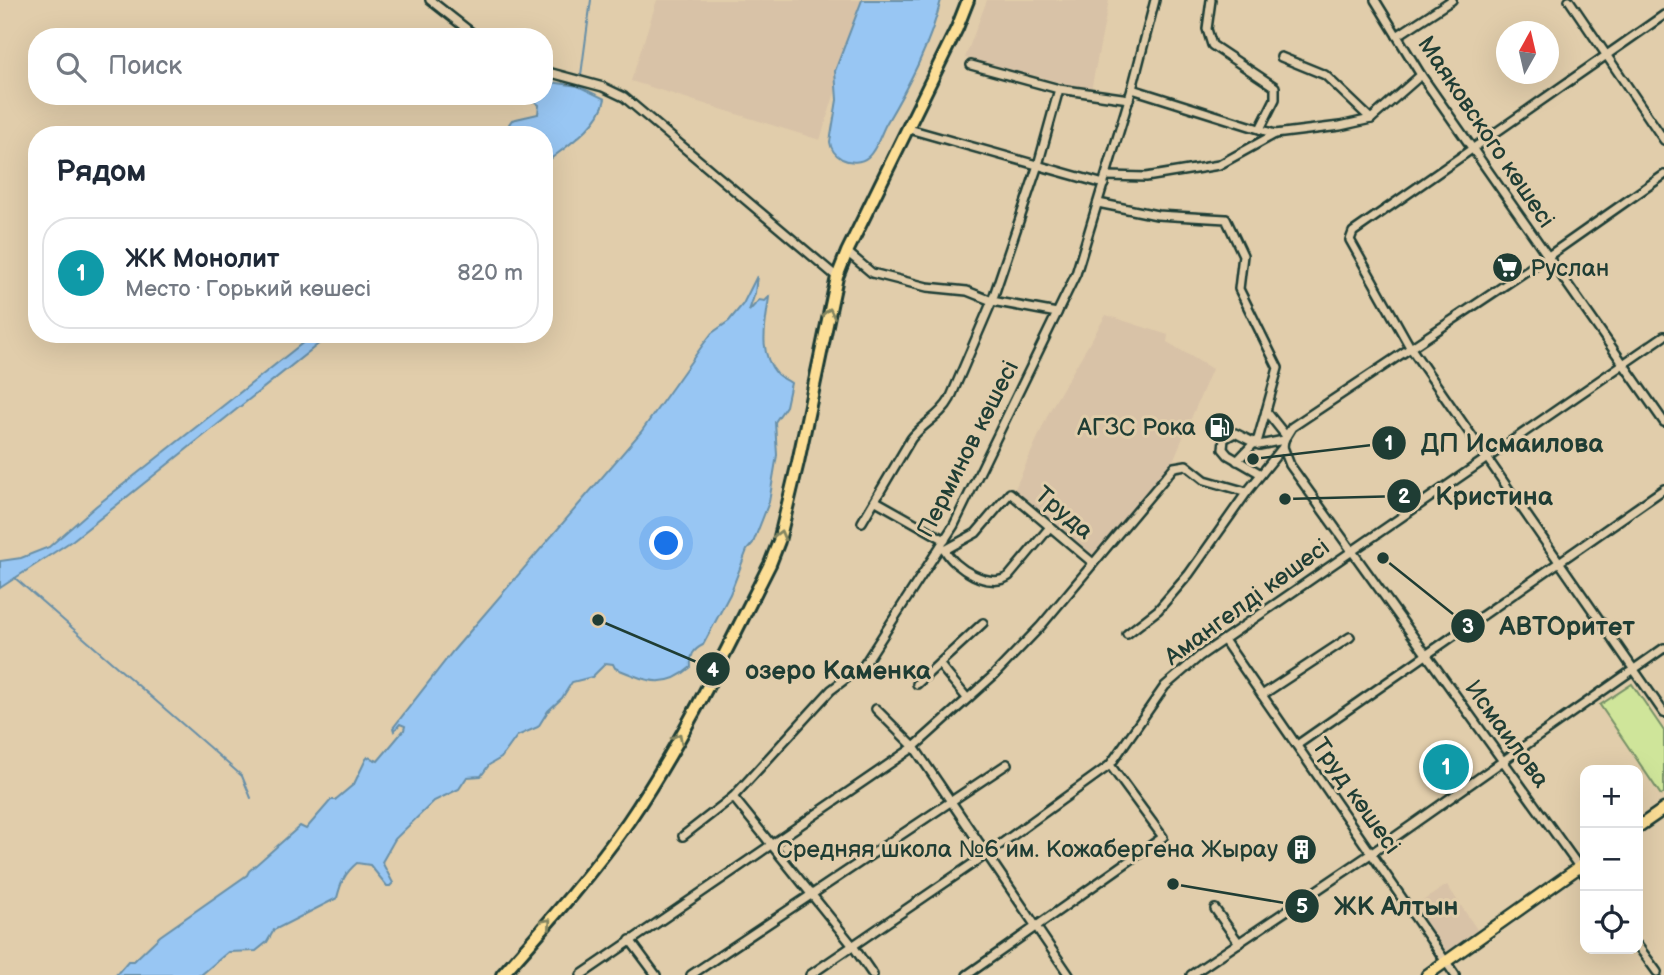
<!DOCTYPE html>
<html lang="ru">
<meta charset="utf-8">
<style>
:root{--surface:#fff;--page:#f6f6f7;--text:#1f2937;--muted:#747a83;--line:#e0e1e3;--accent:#1f3d34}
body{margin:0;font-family:"Balsamiq Sans",sans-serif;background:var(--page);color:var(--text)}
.controls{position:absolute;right:21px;bottom:21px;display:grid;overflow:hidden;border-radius:14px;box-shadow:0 7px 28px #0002}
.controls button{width:63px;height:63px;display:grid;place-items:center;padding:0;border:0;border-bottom:2px solid var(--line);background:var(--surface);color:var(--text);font:35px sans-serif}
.compass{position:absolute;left:1496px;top:21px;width:63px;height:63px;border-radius:50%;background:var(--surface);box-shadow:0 7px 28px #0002;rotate:8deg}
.you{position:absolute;left:667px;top:544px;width:24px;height:24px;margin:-18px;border:5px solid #fff;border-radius:50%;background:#1a73e8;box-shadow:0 0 0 10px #1a73e833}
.badge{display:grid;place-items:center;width:46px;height:46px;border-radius:50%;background:var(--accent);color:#fff;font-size:23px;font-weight:700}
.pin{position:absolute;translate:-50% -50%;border:4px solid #fff;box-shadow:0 2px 7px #0006}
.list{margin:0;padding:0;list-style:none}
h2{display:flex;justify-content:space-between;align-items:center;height:91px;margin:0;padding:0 28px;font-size:30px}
h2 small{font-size:23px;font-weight:400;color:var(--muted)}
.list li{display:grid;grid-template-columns:46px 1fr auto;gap:21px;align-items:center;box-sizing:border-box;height:112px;margin:0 14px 14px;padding:0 14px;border:2px solid var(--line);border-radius:28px}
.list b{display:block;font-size:26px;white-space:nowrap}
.list p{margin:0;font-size:23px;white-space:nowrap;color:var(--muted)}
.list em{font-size:23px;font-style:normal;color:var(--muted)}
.icon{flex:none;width:38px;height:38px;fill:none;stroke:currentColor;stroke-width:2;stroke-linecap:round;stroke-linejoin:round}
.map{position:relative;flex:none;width:1664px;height:975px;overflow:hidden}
.search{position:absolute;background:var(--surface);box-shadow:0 7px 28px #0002;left:28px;top:28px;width:525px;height:77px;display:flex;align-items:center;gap:18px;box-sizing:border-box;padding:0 24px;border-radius:28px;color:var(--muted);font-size:26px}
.panel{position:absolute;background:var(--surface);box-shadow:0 7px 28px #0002;left:28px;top:126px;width:525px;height:217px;border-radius:28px}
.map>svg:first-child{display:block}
.built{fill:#d8c2a7}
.green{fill:#cfe59a;stroke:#779167;stroke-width:2}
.water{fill:#98c6f3;stroke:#688fa7;stroke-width:2}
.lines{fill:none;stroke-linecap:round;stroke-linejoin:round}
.stream{stroke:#688fa7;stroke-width:2}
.minor-casing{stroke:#1f3d34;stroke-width:12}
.major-casing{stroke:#1f3d34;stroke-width:15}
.highway-casing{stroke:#1f3d34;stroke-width:16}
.minor{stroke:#e1cdab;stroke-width:7}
.major{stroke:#fcde96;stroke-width:10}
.highway{stroke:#fcde96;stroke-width:10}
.oneway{stroke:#828560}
.labels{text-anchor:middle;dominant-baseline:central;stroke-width:6;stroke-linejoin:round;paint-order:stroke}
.street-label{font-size:24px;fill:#1f3d34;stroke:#e1cdab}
.poi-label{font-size:24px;fill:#1f3d34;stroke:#e1cdab;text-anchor:end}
.leader{fill:none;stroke:#1f3d34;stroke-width:2.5}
.callout-dot{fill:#1f3d34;stroke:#e1cdab;stroke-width:2.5}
.mark-label{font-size:21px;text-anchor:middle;font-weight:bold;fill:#fff}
.callout-label{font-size:26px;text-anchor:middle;font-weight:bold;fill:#1f3d34;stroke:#e1cdab;stroke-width:6;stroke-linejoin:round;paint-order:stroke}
</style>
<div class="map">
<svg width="1664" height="975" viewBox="0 0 1664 975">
<rect width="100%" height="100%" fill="#e1cdab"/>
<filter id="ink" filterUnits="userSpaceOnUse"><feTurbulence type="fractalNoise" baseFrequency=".0143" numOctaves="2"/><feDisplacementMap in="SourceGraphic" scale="14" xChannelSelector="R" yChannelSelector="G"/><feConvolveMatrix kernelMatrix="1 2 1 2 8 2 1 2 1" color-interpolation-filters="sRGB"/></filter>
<g filter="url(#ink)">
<g class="built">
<path d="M657 0H864L820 140 631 81Z"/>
<path d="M987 0H1109L1091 90 965 58Z"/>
<path d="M1106 315 1168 335 1167 342 1212 369 1173 461 1093 557 1014 491 1050 410Z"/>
<path d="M1447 885 1478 931 1446 952 1415 906Z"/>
</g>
<path class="green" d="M1632 684 1664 731V793L1661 795 1600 705Z"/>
<g class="water">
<path d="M862 0H941C930 45 909 85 886 124 880 135 877 149 868 157 861 163 850 163 842 159 835 155 831 150 830 142L837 100 835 71Z"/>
<path d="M544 81 578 86 605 99C600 126 564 148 544 164V135H516L509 124 512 120 538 114 539 105 527 96H544Z"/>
<path d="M757 276 755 293 749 311 759 300 765 301 769 297C766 324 757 351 777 374 781 378 786 379 791 383L786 406 775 422 777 455 769 502 753 543 747 550 730 594 703 645C693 650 690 655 691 667 664 691 645 680 615 668L613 664 606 663 592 677 572 682 562 698 548 711 538 727 517 736 501 758 489 765 481 776 467 777 459 789 434 801 395 839 382 862 393 883 390 886H387L370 865 357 863C345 873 341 882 337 898L274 930 267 942 256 951 228 952 201 975H116L128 961H134L160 936 247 875 249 871 300 826 306 829 331 800H335L354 784 366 759 368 757 378 761 404 730 405 726 400 724 394 731 393 728 453 651 641 432 702 346 712 333 729 321 743 304Z"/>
<path d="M314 334H331L73 540 0 588V561L21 558 49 547 96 506Z"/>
</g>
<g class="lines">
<g class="stream">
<path d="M581 75 591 0"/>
<path d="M15 578 242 776 251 798"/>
</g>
<defs>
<g id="minor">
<path d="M430 0 477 37"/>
<path d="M1211 0 1207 29 1212 45 1275 87V99L1260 129"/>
<path d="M1375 0 1421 75 1664 422"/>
<path d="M1569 0 1664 140"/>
<path d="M1664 15 1353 232 1350 240 1410 347 1664 713"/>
<path d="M1397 36 1452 0"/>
<path d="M1281 57 1325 75 1371 119"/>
<path d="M971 65 1059 89 1129 99"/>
<path d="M544 71 603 87 624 97 837 277"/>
<path d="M1132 89 1275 134 1340 126 1371 119 1421 75"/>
<path d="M909 129 1104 184"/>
<path d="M1107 176 1146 177 1219 165 1275 134"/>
<path d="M1098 203 1157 215 1226 219 1243 255 1239 289 1278 368 1266 411 1286 436"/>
<path d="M847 252 872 273 927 287 967 291 992 301 1057 313"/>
<path d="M1284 440 1283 447 1290 465 1585 875"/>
<path d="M1284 440 1292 427 1547 257 1664 175"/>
<path d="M1237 461 1258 439 1266 411"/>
<path d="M1261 474 1228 455 1223 449 1224 439 1235 433 1259 445 1284 440"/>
<path d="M876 501 945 540"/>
<path d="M862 522 911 439C922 424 941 416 950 399L992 301 1038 165 1059 89"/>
<path d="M941 546 945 550 976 533 1010 493 1093 563"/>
<path d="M945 550C954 568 990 590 1009 576L1050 527"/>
<path d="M1127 634 1158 610 1189 574 1247 492 1283 447"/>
<path d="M1224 640 1455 975"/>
<path d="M939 664 967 698"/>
<path d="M917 684 983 623"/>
<path d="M1262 695 1350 637"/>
<path d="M876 709 914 747 1069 975"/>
<path d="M1297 745 1664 489"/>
<path d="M733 797 853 946 873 975"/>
<path d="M683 836 733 797 831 690 864 665 954 525 1076 274 1132 89 1155 0"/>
<path d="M1215 909 1239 943"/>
<path d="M630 940 656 975"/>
<path d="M1638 946 1657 972"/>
<path d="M581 975 914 747 994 675 1040 627 1174 467 1186 465 1205 480 1247 492"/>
<path d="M691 975 1007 764"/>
<path d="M810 975 987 854 1110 765 1165 686 1200 656 1664 336"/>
<path d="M967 975 1163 837 1110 765"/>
<path d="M1191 975 1372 853 1664 648"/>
</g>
<g id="major">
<path d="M1638 827 1664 809"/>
<path d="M1427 975 1585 863"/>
</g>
<path id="highway" d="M502 975C546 925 590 876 628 822 682 743 727 649 770 564L779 541 798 462 837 277 847 252 957 28 968 0"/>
</defs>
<use href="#minor" class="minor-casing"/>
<use href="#major" class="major-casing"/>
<use href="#highway" class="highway-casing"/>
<use href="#minor" class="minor"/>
<use href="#major" class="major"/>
<use href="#highway" class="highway"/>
</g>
<defs><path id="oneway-chevron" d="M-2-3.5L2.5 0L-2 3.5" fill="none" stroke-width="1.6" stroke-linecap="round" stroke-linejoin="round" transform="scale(1.75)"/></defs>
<g class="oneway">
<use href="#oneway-chevron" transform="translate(829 313) rotate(-78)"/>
<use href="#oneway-chevron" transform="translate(780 535) rotate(-75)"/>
<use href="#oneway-chevron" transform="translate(678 738) rotate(-62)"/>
<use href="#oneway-chevron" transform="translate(547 923) rotate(-49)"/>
</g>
</g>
<defs>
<symbol id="supermarket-disc" viewBox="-11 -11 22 22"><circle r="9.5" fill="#1f3d34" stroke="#e1cdab"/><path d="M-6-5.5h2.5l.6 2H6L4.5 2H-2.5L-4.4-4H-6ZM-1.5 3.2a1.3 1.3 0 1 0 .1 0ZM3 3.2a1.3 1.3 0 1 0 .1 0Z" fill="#fff"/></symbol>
<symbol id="fuel-disc" viewBox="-11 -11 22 22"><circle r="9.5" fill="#1f3d34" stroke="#e1cdab"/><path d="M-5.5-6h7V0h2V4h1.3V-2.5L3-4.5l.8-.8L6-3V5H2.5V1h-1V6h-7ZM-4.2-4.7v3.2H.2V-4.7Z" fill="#fff"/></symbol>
<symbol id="building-disc" viewBox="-11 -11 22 22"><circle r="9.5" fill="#1f3d34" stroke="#e1cdab"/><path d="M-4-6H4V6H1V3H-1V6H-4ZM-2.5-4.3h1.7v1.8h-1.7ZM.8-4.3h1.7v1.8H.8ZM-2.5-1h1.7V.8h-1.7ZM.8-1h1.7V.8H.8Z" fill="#fff"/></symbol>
</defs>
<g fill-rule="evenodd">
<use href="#supermarket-disc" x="1490" y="250" width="35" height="35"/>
<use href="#fuel-disc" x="1202" y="410" width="35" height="35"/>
<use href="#building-disc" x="1284" y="832" width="35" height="35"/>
</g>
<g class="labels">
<g class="street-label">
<text transform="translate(1486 132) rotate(56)">Маяковского көшесі</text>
<text transform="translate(968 449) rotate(-63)">Перминов көшесі</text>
<text transform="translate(1064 513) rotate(40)">Труда</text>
<text transform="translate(1247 602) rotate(-36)">Амангелді көшесі</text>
<text transform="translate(1507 734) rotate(54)">Исмаилова</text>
<text transform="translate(1356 796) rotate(55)">Труд көшесі</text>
</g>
<g class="poi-label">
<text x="1530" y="268" text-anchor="start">Руслан</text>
<text x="1196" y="427">АГЗС Рока</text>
<text x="1278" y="849">Средняя школа №6 им. Кожабергена Жырау</text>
</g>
</g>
<path class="leader" d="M1253 459L1389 443M1285 499L1404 496M1383 558L1468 626M598 620L713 669M1173 884L1302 906"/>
<g class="callout-dot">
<circle cx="1253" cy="459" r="7"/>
<circle cx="1285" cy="499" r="7"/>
<circle cx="1383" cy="558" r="7"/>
<circle cx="598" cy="620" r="7"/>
<circle cx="1173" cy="884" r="7"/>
<circle cx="1389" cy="443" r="18"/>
<circle cx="1404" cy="496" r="18"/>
<circle cx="1468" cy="626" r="18"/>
<circle cx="713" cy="669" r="18"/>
<circle cx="1302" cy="906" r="18"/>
</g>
<g class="mark-label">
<text x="1389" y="450">1</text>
<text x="1404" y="503">2</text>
<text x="1468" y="633">3</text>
<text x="713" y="677">4</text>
<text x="1302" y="913">5</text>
</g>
<g class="callout-label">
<text x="1512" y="452">ДП Исмаилова</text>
<text x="1494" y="505">Кристина</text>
<text x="1567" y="635">АВТОритет</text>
<text x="838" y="679">озеро Каменка</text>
<text x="1396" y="915">ЖК Алтын</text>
</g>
</svg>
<div class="controls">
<button>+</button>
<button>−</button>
<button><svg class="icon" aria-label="locate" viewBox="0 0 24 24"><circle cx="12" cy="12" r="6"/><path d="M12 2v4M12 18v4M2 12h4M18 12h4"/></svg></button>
</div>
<svg class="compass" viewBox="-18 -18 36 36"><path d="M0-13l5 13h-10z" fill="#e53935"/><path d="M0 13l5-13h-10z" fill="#747a83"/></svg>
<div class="you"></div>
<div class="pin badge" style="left:1446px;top:767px;background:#0f9aa8">1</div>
<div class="search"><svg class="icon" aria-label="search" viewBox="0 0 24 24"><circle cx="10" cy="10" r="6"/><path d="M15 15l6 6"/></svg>Поиск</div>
<section class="panel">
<h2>Рядом<small></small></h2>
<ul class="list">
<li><span class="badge" style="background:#0f9aa8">1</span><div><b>ЖК Монолит</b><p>Место · Горький көшесі</p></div><em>820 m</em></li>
</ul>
</section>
</div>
